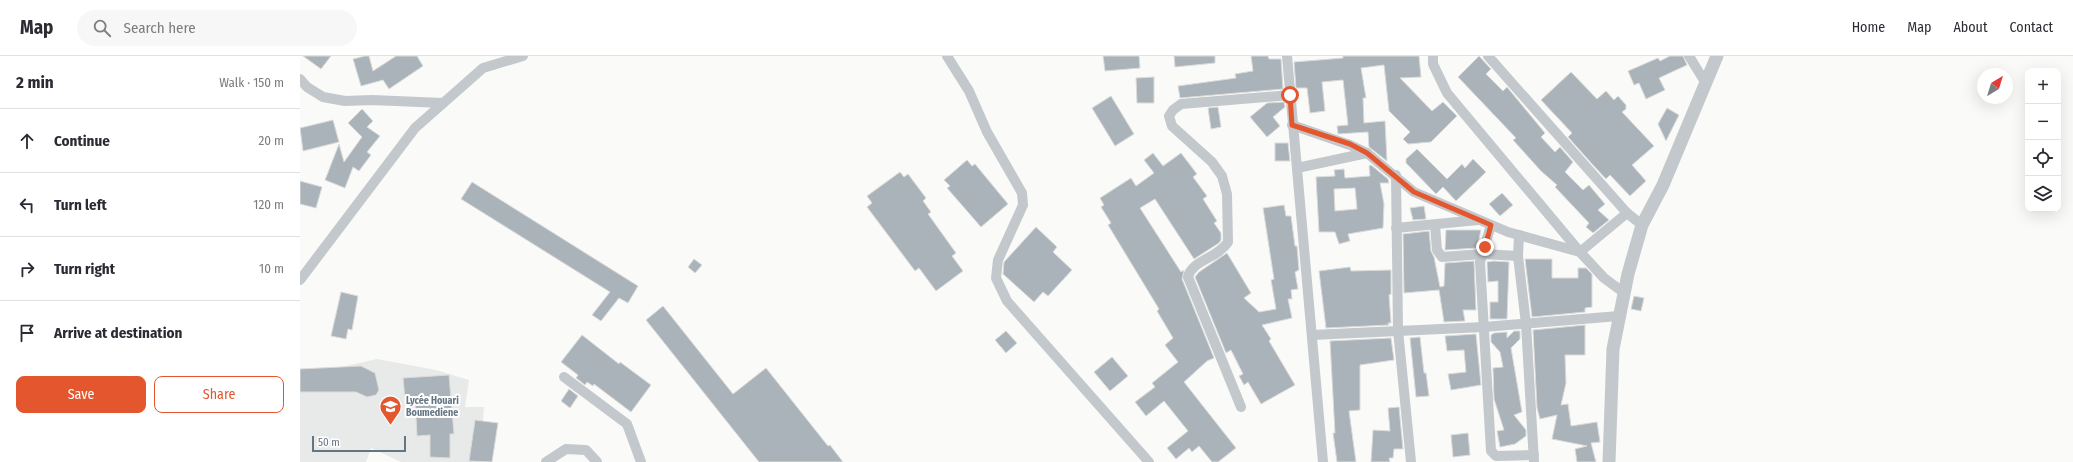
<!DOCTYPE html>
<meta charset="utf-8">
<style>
:root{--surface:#fff;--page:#f7f7f7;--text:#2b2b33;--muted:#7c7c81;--line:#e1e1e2;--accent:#e4572e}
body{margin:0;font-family:"Fira Sans Condensed",sans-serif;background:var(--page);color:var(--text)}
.controls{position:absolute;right:12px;top:12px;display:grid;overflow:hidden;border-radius:8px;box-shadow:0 4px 16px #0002}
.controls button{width:36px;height:36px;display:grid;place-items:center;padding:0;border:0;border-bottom:1px solid var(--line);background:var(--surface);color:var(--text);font:20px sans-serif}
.compass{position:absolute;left:1677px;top:12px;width:36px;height:36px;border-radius:50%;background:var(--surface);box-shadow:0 4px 16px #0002;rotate:38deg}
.scale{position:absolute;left:12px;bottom:10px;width:94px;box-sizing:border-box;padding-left:4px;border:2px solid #657683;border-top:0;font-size:11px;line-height:14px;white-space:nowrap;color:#657683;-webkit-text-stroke:3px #fff;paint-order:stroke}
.stop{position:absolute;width:12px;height:12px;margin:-9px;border:3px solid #e4572e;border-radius:50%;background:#fff}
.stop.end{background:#e4572e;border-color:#fff;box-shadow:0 1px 4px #0008}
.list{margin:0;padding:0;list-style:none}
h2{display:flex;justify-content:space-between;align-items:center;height:52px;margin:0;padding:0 16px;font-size:17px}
h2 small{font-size:13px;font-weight:400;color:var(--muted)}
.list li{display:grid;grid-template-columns:26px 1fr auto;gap:12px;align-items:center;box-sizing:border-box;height:64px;padding:0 16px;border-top:1px solid var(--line)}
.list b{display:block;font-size:15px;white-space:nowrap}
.list em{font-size:13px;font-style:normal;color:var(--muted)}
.actions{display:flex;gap:8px;padding:12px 16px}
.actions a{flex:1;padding:9px 0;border:1px solid var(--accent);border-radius:8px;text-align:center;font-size:14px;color:var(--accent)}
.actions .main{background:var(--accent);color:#fff}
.icon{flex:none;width:22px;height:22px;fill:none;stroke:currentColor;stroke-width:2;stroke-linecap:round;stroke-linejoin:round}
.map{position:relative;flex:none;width:1773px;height:406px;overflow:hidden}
header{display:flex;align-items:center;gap:24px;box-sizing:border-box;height:56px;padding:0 20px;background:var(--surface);border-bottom:1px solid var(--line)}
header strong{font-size:19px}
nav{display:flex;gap:22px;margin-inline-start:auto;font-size:14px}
.search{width:280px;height:36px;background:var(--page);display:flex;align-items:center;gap:10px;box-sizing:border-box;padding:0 14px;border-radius:22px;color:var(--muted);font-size:15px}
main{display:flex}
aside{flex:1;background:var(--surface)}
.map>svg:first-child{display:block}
.built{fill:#e8e9e9}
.building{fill:#aab3b9;stroke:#dcdcda;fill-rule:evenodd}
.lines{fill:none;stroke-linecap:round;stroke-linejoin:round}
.minor{stroke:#c3c8cc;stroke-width:10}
.tertiary{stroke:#c3c8cc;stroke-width:13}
.route{stroke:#e4572e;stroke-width:5}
.labels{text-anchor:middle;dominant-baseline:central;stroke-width:4;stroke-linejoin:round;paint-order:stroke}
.poi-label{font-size:10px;font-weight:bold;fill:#657683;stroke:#fff;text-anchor:start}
</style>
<header>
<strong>Map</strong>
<div class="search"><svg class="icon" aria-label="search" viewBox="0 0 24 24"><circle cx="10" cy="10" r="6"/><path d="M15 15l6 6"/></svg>Search here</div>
<nav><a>Home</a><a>Map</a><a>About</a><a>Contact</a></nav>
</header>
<main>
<aside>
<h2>2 min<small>Walk · 150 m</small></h2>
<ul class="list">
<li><svg class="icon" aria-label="ahead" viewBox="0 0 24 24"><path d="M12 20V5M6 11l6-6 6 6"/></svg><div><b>Continue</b></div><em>20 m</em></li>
<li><svg class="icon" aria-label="left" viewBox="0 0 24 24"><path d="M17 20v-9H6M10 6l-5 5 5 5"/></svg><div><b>Turn left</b></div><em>120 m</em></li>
<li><svg class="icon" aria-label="right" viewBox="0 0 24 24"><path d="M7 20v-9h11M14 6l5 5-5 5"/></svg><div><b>Turn right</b></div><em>10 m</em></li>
<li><svg class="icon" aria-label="arrive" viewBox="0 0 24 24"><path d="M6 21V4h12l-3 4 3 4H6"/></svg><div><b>Arrive at destination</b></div></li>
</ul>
<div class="actions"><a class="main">Save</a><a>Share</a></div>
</aside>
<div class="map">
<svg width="1773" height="406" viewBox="0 0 1773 406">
<rect width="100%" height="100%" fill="#fafaf8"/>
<path class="built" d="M77 303 136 314 169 324 165 351H184L180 406H101L71 392 66 406H0V313L37 312Z"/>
<g class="building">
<path d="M3 0H31L21 13Z"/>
<path d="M65 0H69L73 15 96 0H117L123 10 89 33 83 24 61 30 53 3Z"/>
<path d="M803 0H839L840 12 805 15Z"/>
<path d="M874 0H915V7L875 11Z"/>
<path d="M951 0H968L969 3H981L983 33 880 42 878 30 936 22 935 18 953 15Z"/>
<path d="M1043 0H1119L1121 21 1100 22 1132 55 1143 46 1157 60 1131 86 1108 88 1103 83 1110 76 1089 55 1084 9 1061 12 1066 42H1063L1064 67 1085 65 1087 105 1069 91 1068 76 1038 78 1037 70 1048 69 1043 24 1022 26 1025 55 1010 57 1007 32H996L994 6 1043 2Z"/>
<path d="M1179 0 1191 13 1186 18 1203 35 1207 31 1245 77 1241 81 1255 96 1260 91 1273 106 1265 116 1283 134 1289 129 1305 148 1298 154 1309 164 1293 177 1286 171 1289 167 1255 131 1257 129 1241 115 1213 84 1216 82 1158 21Z"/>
<path d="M1370 0H1383L1387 9 1359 22 1365 34 1346 43 1339 27 1334 29 1328 15 1358 2 1360 5Z"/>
<path d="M1271 16 1297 43 1306 35 1314 44 1318 40 1326 49V53L1322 56 1354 90 1332 109 1346 125 1330 140 1310 119 1306 123 1293 109 1268 81 1272 77 1241 44Z"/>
<path d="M854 21V47H837L836 22Z"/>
<path d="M811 40 834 78 815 90 792 52Z"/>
<path d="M984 46 985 51 973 61 980 70 967 81 950 61 967 47Z"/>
<path d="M918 51 921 71 911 73 908 52Z"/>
<path d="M1367 52 1379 59 1366 85 1358 68Z"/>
<path d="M62 53 73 65 67 71 80 80 67 96 71 99 59 115 53 111 45 132 25 124 39 88 44 106 62 81 48 67Z"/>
<path d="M33 64 39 86 3 95 0 72Z"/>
<path d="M975 87H988L990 105H975Z"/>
<path d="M1117 93 1147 123 1162 108 1165 112 1173 103 1186 116 1156 145 1143 131 1136 138 1106 107V103Z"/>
<path d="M853 97 863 110 881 97 897 118 893 121 907 140 903 143 917 165 914 167 921 177V184L919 187 894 203 855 143 840 152 881 216 884 214 882 223 914 302 907 305 884 326 936 392 918 406H912L899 390 892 396 889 392 876 403 867 392 888 375 864 345 846 360 835 346 855 331 852 327 878 306 865 289 873 282 857 255 859 253 808 169 811 167 801 151 804 149 800 142 831 122 836 130 854 117 844 104Z"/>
<path d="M667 104 672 110 675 108 708 148 681 171 647 132 650 130 644 124Z"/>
<path d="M1071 109 1088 123 1089 127H1080L1084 148 1083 172 1048 178 1050 185 1039 188 1035 176H1019L1016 121 1035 120 1034 114 1044 113 1045 122 1070 120 1069 110ZM1055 132 1057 153 1035 155 1034 133Z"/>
<path d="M600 116 604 121 608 118 626 142 623 145 631 156 628 158 656 197 652 200 663 215 636 235 619 212 615 215 567 151 572 147 567 140Z"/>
<path d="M0 125 22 131 16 152 0 148Z"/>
<path d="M172 126 338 230 328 247 319 242 301 265 292 259 310 236 161 143Z"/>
<path d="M1202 137 1213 149 1200 160 1189 148Z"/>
<path d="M984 149 986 160H991L995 190H997L999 214 995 216 998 233 991 234 992 243H988L992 262 962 269 971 283 969 285 995 329 961 348 948 326 944 329 939 320 943 318 931 294 926 297 895 221 899 216 927 197 951 237 944 242 959 256 976 253 971 224 974 223 963 152Z"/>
<path d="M1124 150 1126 163 1113 164 1110 152Z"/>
<path d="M736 171 757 191 753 196 772 214 748 240 743 236 734 246 703 218 704 206Z"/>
<path d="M1146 174H1181L1177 192 1145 194Z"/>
<path d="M1129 175 1131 195 1134 201 1140 231 1144 230 1145 207 1174 205 1176 254H1163L1165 265 1144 266 1139 234 1104 237 1103 178Z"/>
<path d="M394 203 402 209 395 217 388 211Z"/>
<path d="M1225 203H1252V222H1278V212H1286L1292 218V251L1285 252V256L1232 261Z"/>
<path d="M1194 205 1209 206 1207 263H1190V246H1198V225L1188 226 1187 206Z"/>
<path d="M1050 211 1051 215 1091 214V238L1089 239 1091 267H1088L1089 269 1026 272 1019 215Z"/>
<path d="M41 236 58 240 52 274 48 273 46 283 31 280Z"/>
<path d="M1334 240 1344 242 1341 255 1331 253Z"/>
<path d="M363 250 433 338 466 312 528 390 530 389 543 406H459L346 264Z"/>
<path d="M1285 269V299H1265L1266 327 1261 349 1268 348 1271 370 1297 366 1300 386 1291 387 1296 406H1277L1275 393 1287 390 1252 383 1257 359 1240 363 1237 352 1233 274Z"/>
<path d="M706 275 717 287 706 297 695 284Z"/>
<path d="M1214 275H1220V283L1211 292 1222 356 1214 359 1226 374V380L1215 388 1200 391 1197 375 1204 374 1194 343 1193 312 1203 311 1200 296 1191 286V279L1194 277 1207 276V282Z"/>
<path d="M1176 278 1181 329 1151 334 1148 318 1166 316 1164 294 1147 295 1145 280Z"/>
<path d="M282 279 319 308 320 306 351 329 331 356 294 328 293 330 287 326 285 329 276 322 278 319 261 306Z"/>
<path d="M1120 281 1124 317H1126L1129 340 1116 341 1110 282Z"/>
<path d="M1091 282 1094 304 1060 309V354L1049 355 1056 406H1037L1033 377H1035L1030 285Z"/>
<path d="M812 301 828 320 810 335 794 316Z"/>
<path d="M61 310 75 317 79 334 76 339 67 341 56 336H0V313Z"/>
<path d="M149 319 154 378H150V402L130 401V379L117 380 115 342 105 343 103 322Z"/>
<path d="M269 333 278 340 270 352 261 345Z"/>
<path d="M1099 351 1103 393H1094L1093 402H1089L1090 406H1071L1073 374 1090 375 1088 352Z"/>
<path d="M175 364 198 367 192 406 169 405Z"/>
<path d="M1168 377 1170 399 1153 401 1151 379Z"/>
</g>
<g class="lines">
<g class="minor">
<path d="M647 0 669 35 687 76 722 137 723 149 698 204 696 222 707 245 849 406"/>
<path d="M987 0 1023 406"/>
<path d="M1133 0V8L1147 37 1280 196 1304 222 1323 236"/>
<path d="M1188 0 1327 157 1342 169"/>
<path d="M1389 0 1405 26"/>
<path d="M0 23 7 31 23 41 45 45 72 44 143 47"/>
<path d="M992 69 1050 89 1067 97 1114 136 1208 176 1280 196 1327 157"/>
<path d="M997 112 1067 97"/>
<path d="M1096 119 1098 274 1111 406"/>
<path d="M1135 169 1137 194 1142 201 1183 198 1218 200"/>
<path d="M1191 169 1180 206 1191 395 1196 400 1234 399"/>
<path d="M1096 172 1178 164"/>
<path d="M1219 179 1218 200 1226 268 1234 406"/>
<path d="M0 224 115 72 183 12 223 0"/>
<path d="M1012 279 1184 271 1319 260"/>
<path d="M264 321 327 368 341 406"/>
<path d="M941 351 888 221C892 204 917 203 928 186L927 138 922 120 912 106 872 70 869 60 873 54 881 48 990 39"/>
<path d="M246 406 266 393 286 394 297 406"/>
</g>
<path class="tertiary" d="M1309 406 1313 293 1328 218 1342 169 1363 129 1417 0"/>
</g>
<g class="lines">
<path class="route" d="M990 39 992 69 1050 88 1067 97 1114 136 1191 169 1185 191"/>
</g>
<defs>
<symbol id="school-pin" viewBox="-11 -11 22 30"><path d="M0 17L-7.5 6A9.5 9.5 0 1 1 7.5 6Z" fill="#e4572e" stroke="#fff"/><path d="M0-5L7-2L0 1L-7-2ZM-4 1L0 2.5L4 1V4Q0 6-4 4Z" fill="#fff"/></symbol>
</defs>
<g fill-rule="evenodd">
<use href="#school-pin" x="78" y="338" width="25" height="34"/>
</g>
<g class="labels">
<g class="poi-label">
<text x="106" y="345">Lycée Houari<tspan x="106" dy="12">Boumediene</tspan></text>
</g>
</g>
</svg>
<div class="controls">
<button>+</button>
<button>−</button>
<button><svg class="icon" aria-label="locate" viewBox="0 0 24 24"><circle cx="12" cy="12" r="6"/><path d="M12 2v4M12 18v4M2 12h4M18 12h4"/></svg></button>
<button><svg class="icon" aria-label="layers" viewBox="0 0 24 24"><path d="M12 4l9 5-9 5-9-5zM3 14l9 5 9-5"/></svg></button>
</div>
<svg class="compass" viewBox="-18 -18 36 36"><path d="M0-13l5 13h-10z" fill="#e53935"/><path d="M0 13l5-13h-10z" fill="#7c7c81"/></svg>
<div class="scale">50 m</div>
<div class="stop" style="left:990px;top:39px"></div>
<div class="stop end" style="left:1185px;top:191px"></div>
</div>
</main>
